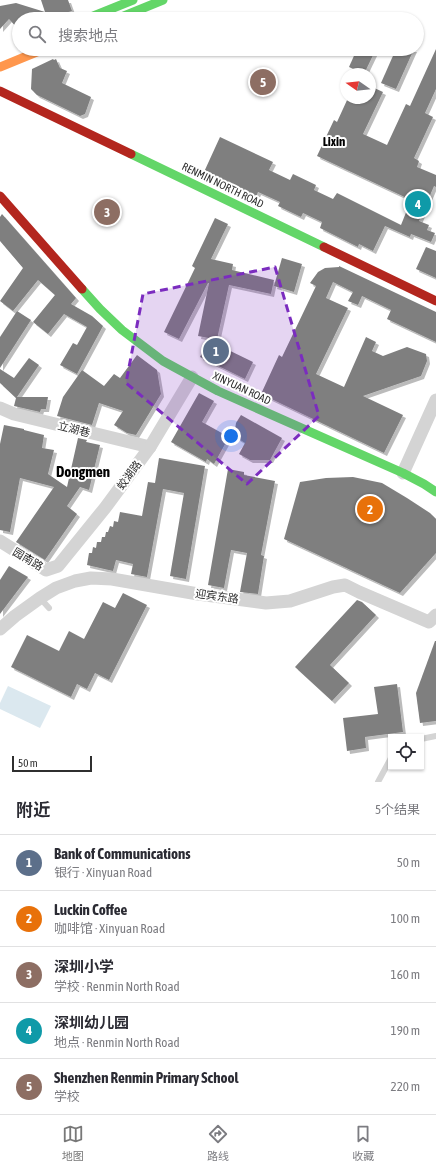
<!DOCTYPE html>
<html lang="zh">
<meta charset="utf-8">
<style>
:root{--surface:#fff;--page:#f2f2f3;--text:#2b2b33;--muted:#7c7c81;--line:#e1e1e2;--accent:#787878}
body{margin:0;font-family:"Asap Condensed","Noto Sans SC",sans-serif;background:var(--page);color:var(--text)}
.controls{position:absolute;right:12px;bottom:12px;display:grid;overflow:hidden;border-radius:0px;box-shadow:0 1px 3px #0004}
.controls button{width:36px;height:36px;display:grid;place-items:center;padding:0;border:0;border-bottom:1px solid var(--line);background:var(--surface);color:var(--text);font:20px sans-serif}
.compass{position:absolute;left:340px;top:68px;width:36px;height:36px;border-radius:50%;background:var(--surface);box-shadow:0 1px 3px #0004;rotate:284deg}
.scale{position:absolute;left:12px;bottom:10px;width:80px;box-sizing:border-box;padding-left:4px;border:2px solid #2f2f2f;border-top:0;font-size:11px;line-height:14px;white-space:nowrap;color:#2f2f2f;-webkit-text-stroke:3px #fff;paint-order:stroke}
.you{position:absolute;left:231px;top:436px;width:14px;height:14px;margin:-10px;border:3px solid #fff;border-radius:50%;background:#1a73e8;box-shadow:0 0 0 6px #1a73e833}
.badge{display:grid;place-items:center;width:26px;height:26px;border-radius:50%;background:var(--accent);color:#fff;font-size:13px;font-weight:700}
.pin{position:absolute;translate:-50% -50%;border:2px solid #fff;box-shadow:0 1px 4px #0006}
.list{margin:0;padding:0;list-style:none}
h2{display:flex;justify-content:space-between;align-items:center;height:52px;margin:0;padding:0 16px;font-size:17px}
h2 small{font-size:13px;font-weight:400;color:var(--muted)}
.list li{display:grid;grid-template-columns:26px 1fr auto;gap:12px;align-items:center;box-sizing:border-box;height:56px;padding:0 16px;border-top:1px solid var(--line)}
.list b{display:block;font-size:15px;white-space:nowrap}
.list p{margin:0;font-size:13px;white-space:nowrap;color:var(--muted)}
.list em{font-size:13px;font-style:normal;color:var(--muted)}
.icon{flex:none;width:22px;height:22px;fill:none;stroke:currentColor;stroke-width:2;stroke-linecap:round;stroke-linejoin:round}
.map{position:relative;flex:none;width:436px;height:782px;overflow:hidden}
.search{position:absolute;background:var(--surface);box-shadow:0 1px 3px #0004;left:12px;right:12px;top:12px;height:44px;display:flex;align-items:center;gap:10px;box-sizing:border-box;padding:0 14px;border-radius:22px;color:var(--muted);font-size:15px}
.sheet{height:332px;background:var(--surface)}
nav{display:flex;justify-content:space-around;align-items:center;box-sizing:border-box;height:56px;border-top:1px solid var(--line);background:var(--surface);font-size:11px;color:var(--muted)}
nav a{display:grid;justify-items:center;gap:2px}
nav .on{color:var(--accent)}
.map>svg:first-child{display:block}
.water{fill:#dbe8ef}
.building{fill:#7f7f7f;filter:url(#shadow)}
.lines{fill:none;stroke-linecap:round;stroke-linejoin:round}
.lane{stroke:#d4d4d4;stroke-width:6}
.street{stroke:#d4d4d4;stroke-width:13}
.fast{stroke:#63d668;stroke-width:9}
.slow{stroke:#ff974d;stroke-width:9}
.jam{stroke:#b3261e;stroke-width:9}
.marked{fill:#7b2cbf;fill-opacity:0.2;stroke:#7b2cbf;stroke-width:3;stroke-dasharray:8 5;stroke-linejoin:round}
.labels{text-anchor:middle;dominant-baseline:central;stroke-width:4;stroke-linejoin:round;paint-order:stroke}
.street-label{font-size:11px;fill:#2f2f2f;stroke:#fff}
.quarter-label{font-size:13px;font-weight:bold;fill:#000;stroke:#fff}
.district-label{font-size:15px;font-weight:bold;fill:#000;stroke:#fff}
</style>
<div class="map">
<svg width="436" height="782" viewBox="0 0 436 782">
<defs>
<filter id="shadow"><feDropShadow dx="3" dy="3" stdDeviation="0" flood-color="#0004"/></filter>
</defs>
<rect width="100%" height="100%" fill="#fff"/>
<path class="water" d="M8 686 51 706 40 728 0 709V703Z"/>
<g class="building">
<path d="M41 0H68L72 11 58 15 62 16V19H19V30L9 19 0 29V6L16 3 45 12Z"/>
<path d="M357 49H376L364 74 349 67Z"/>
<path d="M396 49H414L396 89 381 83Z"/>
<path d="M436 49V89L425 113 433 117 414 158 419 161 417 167 436 175V187L434 186 419 221 429 225 427 230 435 233 431 242 411 234 410 237 385 226 373 251 359 244 358 247 320 228 322 222 303 213 301 217 278 206 280 202 258 192 256 197 204 172 220 137 273 162 269 170 290 180 293 174 316 185 314 190 333 199 337 193 401 225 411 200 317 156 334 120 337 122 348 98H370V86L383 92 363 134 387 145 406 104 410 106Z"/>
<path d="M53 59 54 60 56 59 60 68 67 71 62 83 91 97 85 114 80 116 37 95 31 89 32 69Z"/>
<path d="M2 214 76 298 71 304 92 316 103 326 77 374 60 365 73 343 77 345 87 327 64 314 48 334 33 322 55 295 38 280 13 311 0 301 23 268 0 241V217Z"/>
<path d="M215 218 228 224 211 259 233 264 232 270 274 280 271 294 229 285 216 344 253 362 245 379 200 357 209 338 198 336 209 283H208L179 339 164 332 195 268 192 266Z"/>
<path d="M426 247 436 251V278L416 269Z"/>
<path d="M282 258 302 264 294 292 274 286Z"/>
<path d="M339 266 436 312V342L387 319 391 310 362 296 358 305 348 301 353 292 333 282 326 298 348 308 316 374 344 387 366 337 376 342 372 351 383 356 407 347 426 354 427 361 421 376 363 396 403 415 384 453 261 394 279 355 282 357 316 286 310 283 318 272 325 268 339 267Z"/>
<path d="M17 311 31 320 0 368V337Z"/>
<path d="M137 355 157 370 161 394 136 435 127 433 114 425 123 411 99 403 92 425 57 416 63 397 82 370 104 386 114 374 120 378Z"/>
<path d="M29 358 39 365 17 397H48L46 409H41L40 412 14 406 16 398 0 383V369L14 378Z"/>
<path d="M199 393 214 401 202 422 229 437 214 464 207 459 206 462 171 442Z"/>
<path d="M241 415 282 438 270 460H250L239 454 245 443 234 436 236 423Z"/>
<path d="M4 425 24 429V430L44 435 42 448 54 450 48 474 67 487 78 438 87 440 86 442 100 445 89 490 80 487 67 506 77 514 45 560 16 542 54 487 20 478 10 532 0 530V444Z"/>
<path d="M159 458 205 466 186 579 170 576 184 493 163 489 147 577 131 574 133 564 116 560 113 571 87 565 89 553H92L93 547 96 548 97 542H101L102 537H105L106 532H108L110 526 113 527 114 521 118 522 120 512 142 516 148 482 155 483Z"/>
<path d="M228 469 244 472V475L275 481 261 555 264 556 258 594 240 592 247 553 231 550 224 588 208 585Z"/>
<path d="M353 477 382 483 407 498 430 513 436 519V553L400 593 284 539 300 482 326 478Z"/>
<path d="M9 566 28 577 0 614V580Z"/>
<path d="M123 593 147 605 109 680 95 673 87 689 77 684 71 697 11 667 27 635 59 651 69 631 84 639 103 602 115 608Z"/>
<path d="M357 600 362 602 376 615 330 665 349 683 332 701 295 667Z"/>
<path d="M435 641H436V721L420 723 416 693Z"/>
<path d="M397 684 403 732 365 737 366 748 347 751 343 718 378 714 374 687Z"/>
</g>
<g class="lines">
<g class="lane">
<path d="M40 598 49 608"/>
<path d="M421 739 436 736"/>
<path d="M378 782 391 758"/>
</g>
<g class="street">
<path d="M0 408 14 414 150 447"/>
<path d="M403 473 436 400"/>
<path d="M0 541 46 570 58 566 105 508 150 447 192 377"/>
<path d="M0 629 15 616 40 598 56 588 75 581 91 578 112 579 198 594 266 603 290 601 333 587 345 585 359 592 429 622 436 615"/>
</g>
<g class="fast">
<path d="M119 18 163 0"/>
<path d="M86 19 133 0"/>
<path d="M131 154 324 247"/>
<path d="M82 289 100 309 122 330 163 361 218 391 403 473 424 484 436 492"/>
</g>
<path class="slow" d="M0 67 44 49"/>
<g class="jam">
<path d="M0 91 131 154"/>
<path d="M0 196 82 289"/>
<path d="M324 247 436 301"/>
</g>
</g>
<path class="marked" d="M275 267 319 416 247 484 126 383 143 294Z"/>
<g class="labels">
<g class="street-label">
<text transform="translate(223 185) rotate(26)">RENMIN NORTH ROAD</text>
<text transform="translate(242 388) rotate(25)">XINYUAN ROAD</text>
<text transform="translate(74 429) rotate(14)">立湖巷</text>
<text transform="translate(129 475) rotate(-54)">蛟湖路</text>
<text transform="translate(28 559) rotate(31)">园南路</text>
<text transform="translate(217 596) rotate(8)">迎宾东路</text>
</g>
<g class="quarter-label">
<text x="334" y="141">Lixin</text>
</g>
<g class="district-label">
<text x="83" y="471">Dongmen</text>
</g>
</g>
</svg>
<div class="controls">
<button><svg class="icon" aria-label="locate" viewBox="0 0 24 24"><circle cx="12" cy="12" r="6"/><path d="M12 2v4M12 18v4M2 12h4M18 12h4"/></svg></button>
</div>
<svg class="compass" viewBox="-18 -18 36 36"><path d="M0-13l5 13h-10z" fill="#e53935"/><path d="M0 13l5-13h-10z" fill="#7c7c81"/></svg>
<div class="scale">50 m</div>
<div class="you"></div>
<div class="pin badge" style="left:216px;top:351px;background:#5c6f8a">1</div>
<div class="pin badge" style="left:370px;top:509px;background:#e8710a">2</div>
<div class="pin badge" style="left:107px;top:212px;background:#8d6e63">3</div>
<div class="pin badge" style="left:418px;top:204px;background:#0f9aa8">4</div>
<div class="pin badge" style="left:263px;top:82px;background:#8d6e63">5</div>
<div class="search"><svg class="icon" aria-label="search" viewBox="0 0 24 24"><circle cx="10" cy="10" r="6"/><path d="M15 15l6 6"/></svg>搜索地点</div>
</div>
<section class="sheet">
<h2>附近<small>5个结果</small></h2>
<ul class="list">
<li><span class="badge" style="background:#5c6f8a">1</span><div><b>Bank of Communications</b><p>银行 · Xinyuan Road</p></div><em>50 m</em></li>
<li><span class="badge" style="background:#e8710a">2</span><div><b>Luckin Coffee</b><p>咖啡馆 · Xinyuan Road</p></div><em>100 m</em></li>
<li><span class="badge" style="background:#8d6e63">3</span><div><b>深圳小学</b><p>学校 · Renmin North Road</p></div><em>160 m</em></li>
<li><span class="badge" style="background:#0f9aa8">4</span><div><b>深圳幼儿园</b><p>地点 · Renmin North Road</p></div><em>190 m</em></li>
<li><span class="badge" style="background:#8d6e63">5</span><div><b>Shenzhen Renmin Primary School</b><p>学校</p></div><em>220 m</em></li>
</ul>
</section>
<nav>
<a class="on"><svg class="icon" aria-label="map" viewBox="0 0 24 24"><path d="M3 6l6-2 6 2 6-2v14l-6 2-6-2-6 2zM9 4v14M15 6v14"/></svg>地图</a>
<a><svg class="icon" aria-label="directions" viewBox="0 0 24 24"><path d="M12 3l9 9-9 9-9-9zM9 14v-3h6M13 9l2 2-2 2"/></svg>路线</a>
<a><svg class="icon" aria-label="saved" viewBox="0 0 24 24"><path d="M7 4h10v16l-5-4-5 4z"/></svg>收藏</a>
</nav>
